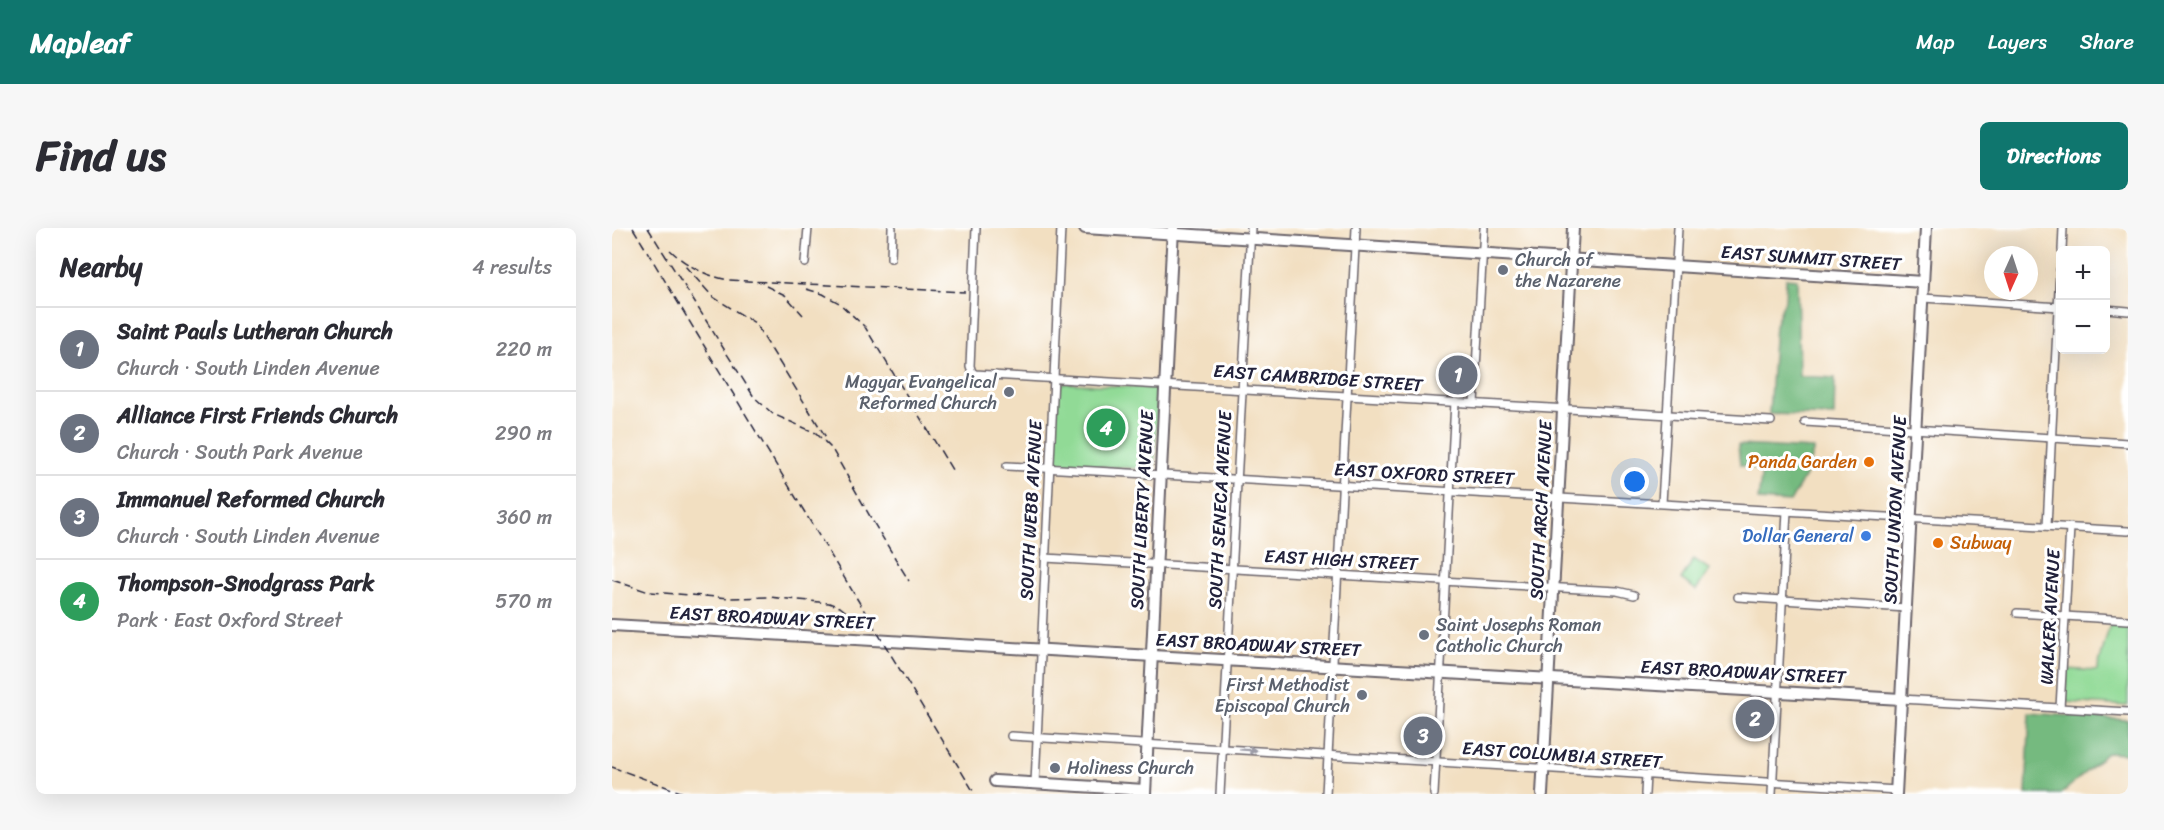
<!DOCTYPE html>
<meta charset="utf-8">
<style>
:root{--surface:#fff;--page:#f7f7f7;--text:#2b2b33;--muted:#7c7c81;--line:#e1e1e2;--accent:#0f766e}
body{margin:0;font-family:Sriracha,sans-serif;background:var(--page);color:var(--text)}
.controls{position:absolute;right:18px;top:18px;display:grid;overflow:hidden;border-radius:9px;box-shadow:0 6px 24px #0002}
.controls button{width:54px;height:54px;display:grid;place-items:center;padding:0;border:0;border-bottom:2px solid var(--line);background:var(--surface);color:var(--text);font:30px sans-serif}
.compass{position:absolute;left:1372px;top:18px;width:54px;height:54px;border-radius:50%;background:var(--surface);box-shadow:0 6px 24px #0002;rotate:183deg}
.you{position:absolute;left:1023px;top:254px;width:21px;height:21px;margin:-15px;border:4px solid #fff;border-radius:50%;background:#1a73e8;box-shadow:0 0 0 9px #1a73e833}
.badge{display:grid;place-items:center;width:39px;height:39px;border-radius:50%;background:var(--accent);color:#fff;font-size:20px;font-weight:700}
.pin{position:absolute;translate:-50% -50%;border:3px solid #fff;box-shadow:0 2px 6px #0006}
.list{margin:0;padding:0;list-style:none}
h2{display:flex;justify-content:space-between;align-items:center;height:78px;margin:0;padding:0 24px;font-size:26px}
h2 small{font-size:20px;font-weight:400;color:var(--muted)}
.list li{display:grid;grid-template-columns:39px 1fr auto;gap:18px;align-items:center;box-sizing:border-box;height:84px;padding:0 24px;border-top:2px solid var(--line)}
.list b{display:block;font-size:22px;white-space:nowrap}
.list p{margin:0;font-size:20px;white-space:nowrap;color:var(--muted)}
.list em{font-size:20px;font-style:normal;color:var(--muted)}
.map{position:relative;flex:none;width:1516px;height:566px;overflow:hidden;border-radius:9px}
header{display:flex;align-items:center;gap:36px;box-sizing:border-box;height:84px;padding:0 30px;background:var(--accent);color:#fff}
header strong{font-size:28px}
nav{display:flex;gap:33px;margin-inline-start:auto;font-size:21px}
.intro{display:flex;align-items:center;justify-content:space-between;box-sizing:border-box;height:144px;padding:0 36px}
h1{margin:0;font-size:42px}
.button{padding:15px 27px;border-radius:9px;background:var(--accent);color:#fff;font-size:21px;font-weight:700}
main{display:flex;gap:36px;padding:0 36px}
aside{flex:1;background:var(--surface);border-radius:9px;box-shadow:0 6px 24px #0002}
.map>svg:first-child{display:block}
.green{fill:#91da96;stroke:#5a7e68;stroke-width:1.5}
.forest{fill:#74ba7f;stroke:#4b6e5d;stroke-width:1.5}
.lines{fill:none;stroke-linecap:round;stroke-linejoin:round}
.street-casing{stroke:#6b646a;stroke-width:10}
.secondary-casing{stroke:#6b646a;stroke-width:14}
.street{stroke:#fff;stroke-width:7}
.secondary{stroke:#fff;stroke-width:10}
.rail{stroke:#22223b;stroke-width:1.5;stroke-dasharray:9 4.5;stroke-linecap:butt}
.oneway{fill:#9c9ca7}
.worship-dot{fill:#6b7280;stroke:#fff;stroke-width:2}
.food-dot{fill:#e8710a;stroke:#fff;stroke-width:2}
.shop-dot{fill:#3f7fe0;stroke:#fff;stroke-width:2}
.labels{text-anchor:middle;dominant-baseline:central;stroke-width:6;stroke-linejoin:round;paint-order:stroke}
.street-label{font-size:18px;fill:#22223b;stroke:#fff}
.worship-label{font-size:18px;fill:#5b616d;stroke:#fff;text-anchor:start}
.food-label{font-size:18px;fill:#c56008;stroke:#fff;text-anchor:end}
.shop-label{font-size:18px;fill:#366cbe;stroke:#fff;text-anchor:end}
</style>
<header>
<strong>Mapleaf</strong>
<nav><a>Map</a><a>Layers</a><a>Share</a></nav>
</header>
<div class="intro"><h1>Find us</h1><a class="button">Directions</a></div>
<main>
<aside>
<h2>Nearby<small>4 results</small></h2>
<ul class="list">
<li><span class="badge" style="background:#6b7280">1</span><div><b>Saint Pauls Lutheran Church</b><p>Church · South Linden Avenue</p></div><em>220 m</em></li>
<li><span class="badge" style="background:#6b7280">2</span><div><b>Alliance First Friends Church</b><p>Church · South Park Avenue</p></div><em>290 m</em></li>
<li><span class="badge" style="background:#6b7280">3</span><div><b>Immanuel Reformed Church</b><p>Church · South Linden Avenue</p></div><em>360 m</em></li>
<li><span class="badge" style="background:#2e9e5b">4</span><div><b>Thompson-Snodgrass Park</b><p>Park · East Oxford Street</p></div><em>570 m</em></li>
</ul>
</aside>
<div class="map">
<svg width="1516" height="566" viewBox="0 0 1516 566">
<rect width="100%" height="100%" fill="#fff"/>
<filter id="ink" filterUnits="userSpaceOnUse"><feTurbulence type="fractalNoise" baseFrequency=".0167" numOctaves="2"/><feDisplacementMap in="SourceGraphic" scale="12" xChannelSelector="R" yChannelSelector="G"/><feConvolveMatrix kernelMatrix="1 2 1 2 8 2 1 2 1" color-interpolation-filters="sRGB"/></filter>
<filter id="wash" filterUnits="userSpaceOnUse"><feTurbulence type="fractalNoise" baseFrequency=".008" numOctaves="4" result="noise"/><feDisplacementMap in="SourceGraphic" scale="24" xChannelSelector="R" yChannelSelector="G"/><feGaussianBlur stdDeviation="1.35" result="paint"/><feColorMatrix in="noise" values="0 0 0 0 0 0 0 0 0 0 0 0 0 0 0 0 0 1.4 0 .05"/><feComposite in="paint" operator="in"/></filter>
<g filter="url(#wash)">
<rect width="100%" height="100%" fill="#f2dfc1"/>
<g class="green">
<path d="M451 155 542 160 546 163 543 236 539 241 446 236 442 232 446 159Z"/>
<path d="M1082 331 1098 342 1084 362 1069 351Z"/>
<path d="M1498 396 1516 397V478L1453 474 1454 441 1485 443Z"/>
</g>
<g class="forest">
<path d="M1174 50 1185 51 1187 148 1223 150 1222 188 1157 186 1163 97 1173 72Z"/>
<path d="M1126 217 1202 221 1193 248 1178 274 1146 272 1150 242 1128 237Z"/>
<path d="M1418 485 1516 492V526L1495 525 1449 566H1414Z"/>
</g>
</g>
<g filter="url(#ink)">
<g class="lines">
<defs>
<g id="street">
<path d="M364 0 358 138 360 144 363 146 1159 193"/>
<path d="M1450 22 1451 0"/>
<path d="M279 30 280 0"/>
<path d="M193 35 196 0"/>
<path d="M1311 70 1448 79"/>
<path d="M1494 81 1516 83"/>
<path d="M862 175 872 0"/>
<path d="M1193 194 1516 215"/>
<path d="M395 238 1516 303"/>
<path d="M1050 275 1066 0"/>
<path d="M1435 298 1448 42"/>
<path d="M433 330 932 359 1005 363 1022 367"/>
<path d="M1126 369 1294 380"/>
<path d="M1405 385 1516 392"/>
<path d="M1289 471 1516 484"/>
<path d="M1448 480 1458 299"/>
<path d="M399 508 1285 562"/>
<path d="M423 555 449 0"/>
<path d="M608 566 639 0"/>
<path d="M714 566 744 0"/>
<path d="M822 566 843 174"/>
<path d="M1033 566 1034 547"/>
<path d="M1160 566 1175 283"/>
</g>
<g id="secondary">
<path d="M473 0 1311 54"/>
<path d="M0 397 1289 471"/>
<path d="M383 553 533 562"/>
<path d="M533 566 561 0"/>
<path d="M930 566 961 0"/>
<path d="M1284 566 1314 0"/>
</g>
</defs>
<use href="#street" class="street-casing"/>
<use href="#secondary" class="secondary-casing"/>
<use href="#street" class="street"/>
<use href="#secondary" class="secondary"/>
<g class="rail">
<path d="M21 0 363 566"/>
<path d="M36 0 142 169 161 186 204 205 220 221 260 292 297 353"/>
<path d="M58 22C75 38 94 48 117 52L353 64"/>
<path d="M73 38 101 69 143 95 215 211"/>
<path d="M154 58 173 67 191 87"/>
<path d="M194 61 211 66 227 75 253 99 342 245"/>
<path d="M0 352 37 364 119 370 157 369 217 375 228 379 238 387 251 400"/>
<path d="M0 539 74 566"/>
</g>
</g>
<defs><path id="oneway-solid" d="M-6-.8H1V-3.2L6.5 0L1 3.2V.8H-6Z" transform="scale(1.5)"/></defs>
<use class="oneway" href="#oneway-solid" transform="translate(636 522) rotate(4)"/>
</g>
<g class="worship-dot">
<circle cx="891" cy="42" r="6"/>
<circle cx="397" cy="164" r="6"/>
<circle cx="812" cy="407" r="6"/>
<circle cx="750" cy="467" r="6"/>
<circle cx="443" cy="540" r="6"/>
</g>
<g class="food-dot">
<circle cx="1257" cy="234" r="6"/>
<circle cx="1326" cy="315" r="6"/>
</g>
<circle class="shop-dot" cx="1254" cy="308" r="6"/>
<g class="labels">
<g class="street-label">
<text transform="translate(1199 30) rotate(4)">EAST SUMMIT STREET</text>
<text transform="translate(706 150) rotate(4)">EAST CAMBRIDGE STREET</text>
<text transform="translate(812 246) rotate(3)">EAST OXFORD STREET</text>
<text transform="translate(419 282) rotate(-87)">SOUTH WEBB AVENUE</text>
<text transform="translate(530 282) rotate(-87)">SOUTH LIBERTY AVENUE</text>
<text transform="translate(608 282) rotate(-87)">SOUTH SENECA AVENUE</text>
<text transform="translate(929 282) rotate(-87)">SOUTH ARCH AVENUE</text>
<text transform="translate(1283 282) rotate(-87)">SOUTH UNION AVENUE</text>
<text transform="translate(729 332) rotate(3)">EAST HIGH STREET</text>
<text transform="translate(1438 389) rotate(-87)">WALKER AVENUE</text>
<text transform="translate(160 390) rotate(3)">EAST BROADWAY STREET</text>
<text transform="translate(646 417) rotate(3)">EAST BROADWAY STREET</text>
<text transform="translate(1131 444) rotate(3)">EAST BROADWAY STREET</text>
<text transform="translate(950 527) rotate(4)">EAST COLUMBIA STREET</text>
</g>
<g class="worship-label">
<text x="903" y="32">Church of<tspan x="903" dy="21">the Nazarene</tspan></text>
<text x="385" y="154" text-anchor="end">Magyar Evangelical<tspan x="385" dy="21">Reformed Church</tspan></text>
<text x="824" y="397">Saint Josephs Roman<tspan x="824" dy="21">Catholic Church</tspan></text>
<text x="738" y="457" text-anchor="end">First Methodist<tspan x="738" dy="21">Episcopal Church</tspan></text>
<text x="455" y="540">Holiness Church</text>
</g>
<g class="food-label">
<text x="1245" y="234">Panda Garden</text>
<text x="1338" y="315" text-anchor="start">Subway</text>
</g>
<g class="shop-label">
<text x="1242" y="308">Dollar General</text>
</g>
</g>
</svg>
<div class="controls">
<button>+</button>
<button>−</button>
</div>
<svg class="compass" viewBox="-18 -18 36 36"><path d="M0-13l5 13h-10z" fill="#e53935"/><path d="M0 13l5-13h-10z" fill="#7c7c81"/></svg>
<div class="you"></div>
<div class="pin badge" style="left:846px;top:147px;background:#6b7280">1</div>
<div class="pin badge" style="left:1143px;top:491px;background:#6b7280">2</div>
<div class="pin badge" style="left:811px;top:508px;background:#6b7280">3</div>
<div class="pin badge" style="left:494px;top:200px;background:#2e9e5b">4</div>
</div>
</main>
